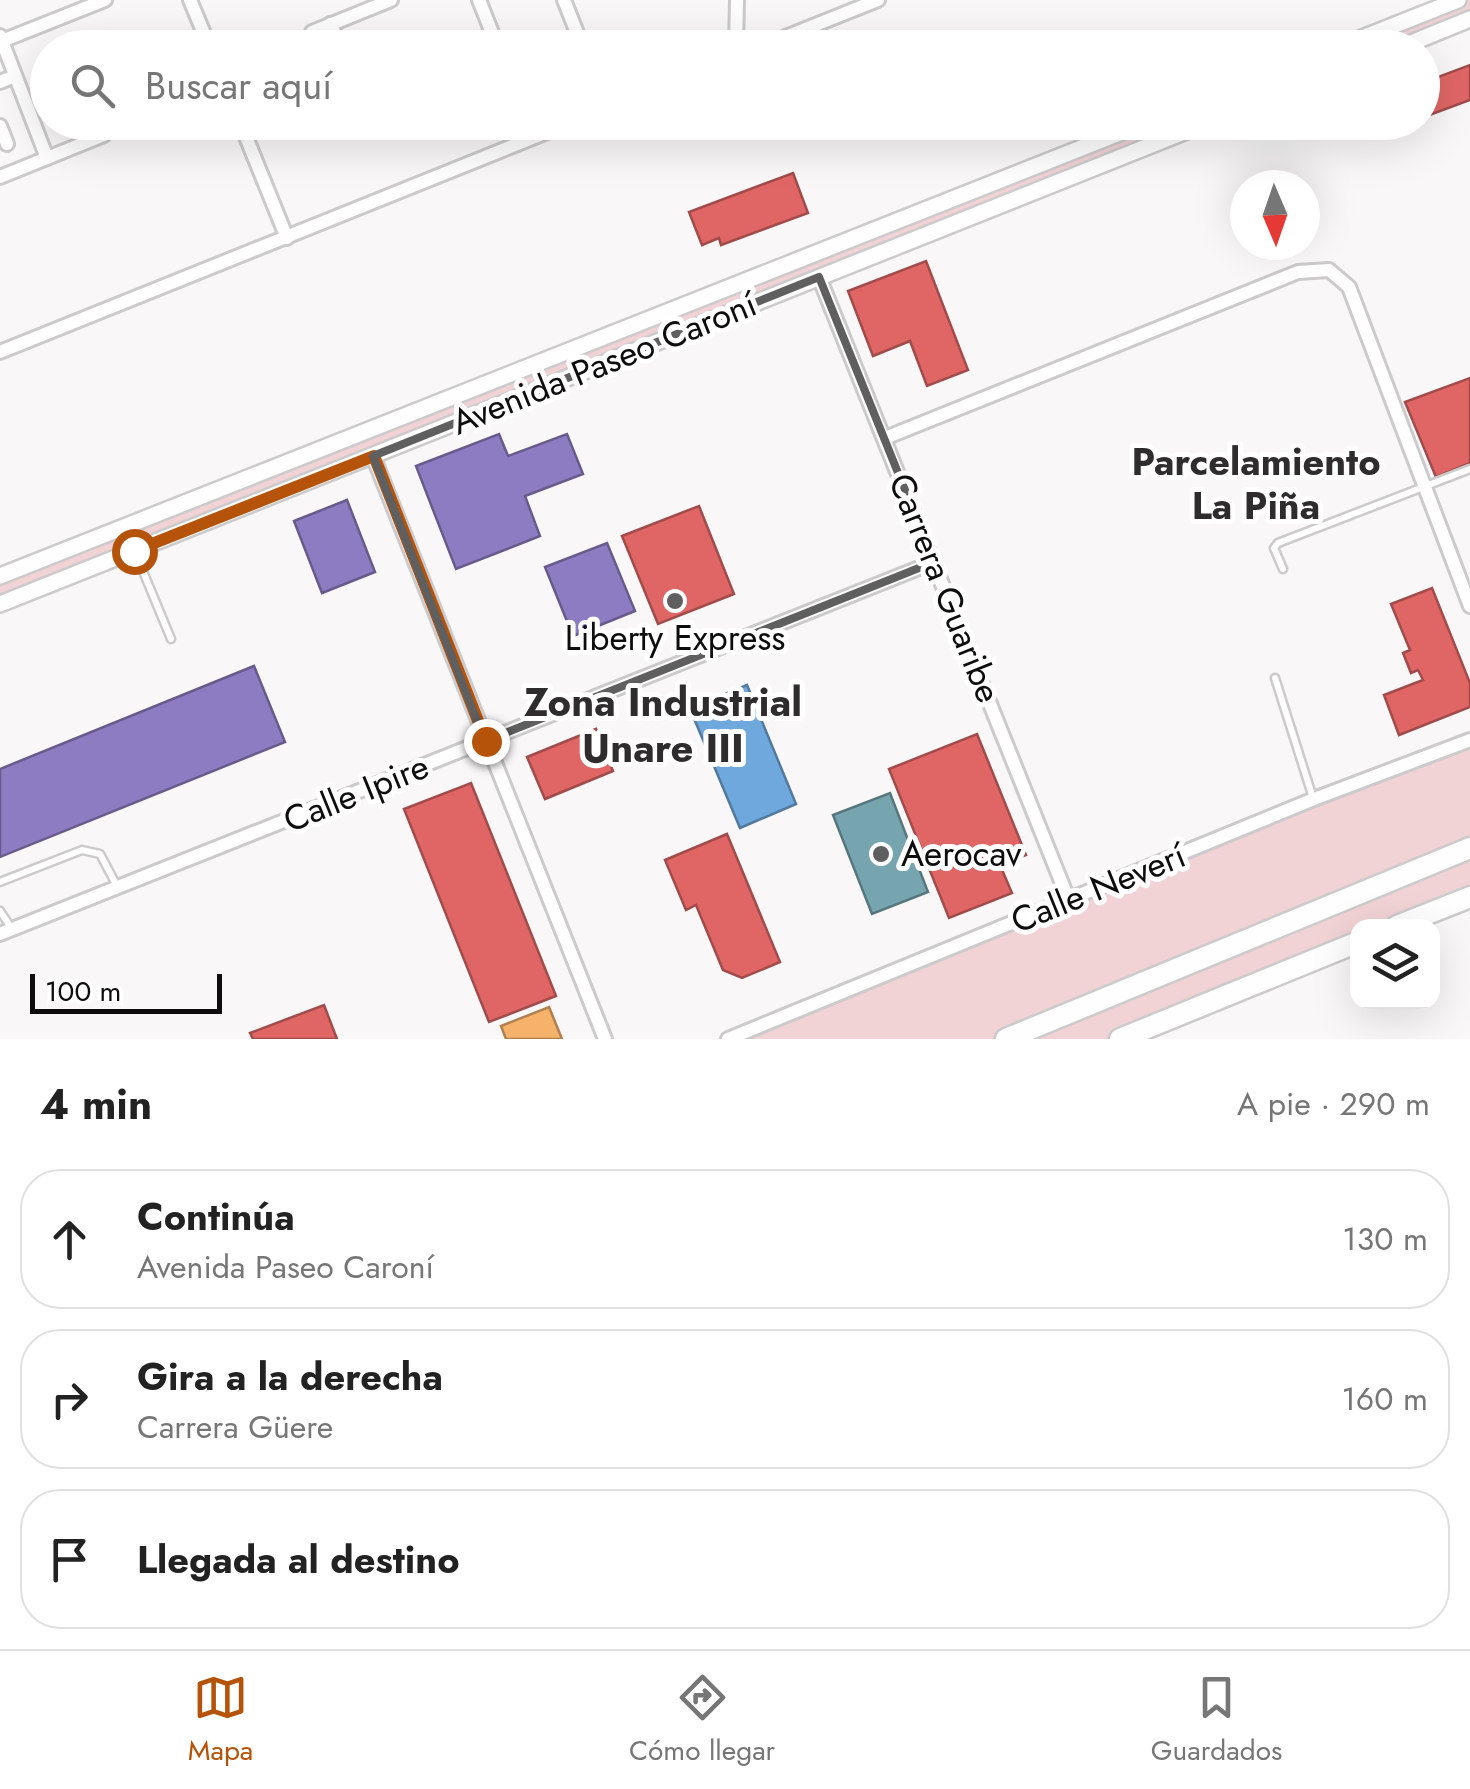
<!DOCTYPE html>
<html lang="es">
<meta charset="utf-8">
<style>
:root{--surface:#fff;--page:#f2f2f2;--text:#222;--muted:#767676;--line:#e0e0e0;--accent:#b45309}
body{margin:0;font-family:Jost,sans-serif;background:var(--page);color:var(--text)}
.controls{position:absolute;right:30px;bottom:30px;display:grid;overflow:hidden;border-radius:20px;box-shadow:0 10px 40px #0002}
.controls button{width:90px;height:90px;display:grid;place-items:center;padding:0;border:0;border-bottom:2px solid var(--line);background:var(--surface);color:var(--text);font:50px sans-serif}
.compass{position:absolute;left:1230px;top:170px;width:90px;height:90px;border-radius:50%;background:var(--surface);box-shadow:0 10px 40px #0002;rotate:178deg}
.scale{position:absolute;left:30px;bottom:25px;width:192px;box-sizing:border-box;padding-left:10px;border:5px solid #0e0d0d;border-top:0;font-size:28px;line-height:35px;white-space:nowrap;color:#0e0d0d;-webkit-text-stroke:8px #fff;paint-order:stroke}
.stop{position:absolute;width:30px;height:30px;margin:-22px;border:8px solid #b45309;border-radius:50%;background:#fff}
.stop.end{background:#b45309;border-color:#fff;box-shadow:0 2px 10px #0008}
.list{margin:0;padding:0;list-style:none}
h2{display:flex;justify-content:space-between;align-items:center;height:130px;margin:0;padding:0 40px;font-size:42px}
h2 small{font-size:32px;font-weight:400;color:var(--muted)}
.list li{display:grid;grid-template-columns:65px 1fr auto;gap:30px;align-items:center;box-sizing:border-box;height:140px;margin:0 20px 20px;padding:0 20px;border:2px solid var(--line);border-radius:40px}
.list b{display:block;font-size:38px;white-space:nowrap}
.list p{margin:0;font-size:32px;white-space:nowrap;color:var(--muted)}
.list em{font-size:32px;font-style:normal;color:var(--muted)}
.icon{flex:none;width:55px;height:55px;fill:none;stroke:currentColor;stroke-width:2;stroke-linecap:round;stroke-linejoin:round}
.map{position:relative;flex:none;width:1470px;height:1039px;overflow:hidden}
.search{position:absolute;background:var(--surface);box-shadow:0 10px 40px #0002;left:30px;right:30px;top:30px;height:110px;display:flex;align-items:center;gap:25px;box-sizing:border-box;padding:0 35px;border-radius:55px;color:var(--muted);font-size:38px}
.sheet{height:610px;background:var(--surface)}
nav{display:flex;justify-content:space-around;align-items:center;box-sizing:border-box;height:140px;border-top:2px solid var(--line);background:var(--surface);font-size:28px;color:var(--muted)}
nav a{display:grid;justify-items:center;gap:5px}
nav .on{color:var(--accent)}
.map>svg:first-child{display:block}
.green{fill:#f1d2d5}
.shops{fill:#e06666;stroke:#a14b4b;stroke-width:2.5}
.offices{fill:#8e7cc3;stroke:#685b8c;stroke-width:2.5}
.schools{fill:#6fa8dc;stroke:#527a9e;stroke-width:2.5}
.health{fill:#f6b26b;stroke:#b0804f;stroke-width:2.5}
.public{fill:#76a5af;stroke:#57777e;stroke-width:2.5}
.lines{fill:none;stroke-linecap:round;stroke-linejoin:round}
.service-casing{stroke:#cccacb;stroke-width:11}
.minor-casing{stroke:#cccacb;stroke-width:18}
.tertiary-casing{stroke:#cccacb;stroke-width:20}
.primary-casing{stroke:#cccacb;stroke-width:25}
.service{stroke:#fefefe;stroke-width:6}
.minor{stroke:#fefefe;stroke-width:12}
.tertiary{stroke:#fefefe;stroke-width:15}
.primary{stroke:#fefefe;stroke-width:20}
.route{stroke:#b45309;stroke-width:12}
.marked{fill:none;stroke:#605f5f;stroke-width:8;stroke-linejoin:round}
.poi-dot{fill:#605f5f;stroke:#fff;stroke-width:4}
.labels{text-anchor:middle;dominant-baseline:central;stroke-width:10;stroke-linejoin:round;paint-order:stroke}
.street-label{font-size:35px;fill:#0e0d0d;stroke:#fff}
.poi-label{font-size:35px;fill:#0e0d0d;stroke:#fff}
.neighbourhood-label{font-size:38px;font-weight:bold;fill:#2e2c2c;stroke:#fff}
.quarter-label{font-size:40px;font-weight:bold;fill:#2e2c2c;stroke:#fff}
</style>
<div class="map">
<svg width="1470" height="1039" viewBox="0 0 1470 1039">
<rect width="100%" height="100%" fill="#f9f7f7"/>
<g class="green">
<path d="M1458 0H1470V19L1399 47 1337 48Z"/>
<path d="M1147 123H1209L0 604V576Z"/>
<path d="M1470 740V897L1397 926H1358L1357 942 1120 1039H728Z"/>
</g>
<g class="shops">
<path d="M1470 65V100L1427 116 1422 103V83Z"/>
<path d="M793 173 808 213 721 245 719 238 702 245 689 212Z"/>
<path d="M926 261 968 370 927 386 910 341 873 356 848 291Z"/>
<path d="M1470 378V463L1436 477 1405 402Z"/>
<path d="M699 506 734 594 658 624 622 536Z"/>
<path d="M1432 588 1470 683V707L1399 735 1384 695 1423 680 1418 670 1411 673 1403 653 1410 650 1391 604Z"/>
<path d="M596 729 613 771 545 799 527 757Z"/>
<path d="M977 734 1026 855 1000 865 1012 893 949 918 889 769Z"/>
<path d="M471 783 556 996 489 1022 404 809Z"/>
<path d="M727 834 780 962 742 978 723 970 696 905 686 910 665 860Z"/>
<path d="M324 1005 337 1039H253L250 1033Z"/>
</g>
<g class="offices">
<path d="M499 434 508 456 567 434 583 474 525 496 540 536 456 569 416 466Z"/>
<path d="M347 500 375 572 322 593 294 521Z"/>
<path d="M607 543 635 611 573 636 545 567Z"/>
<path d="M254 666 285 742 0 857V769Z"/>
</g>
<path class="schools" d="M747 685 796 804 740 828 690 709Z"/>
<path class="health" d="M549 1007 562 1039H506L501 1026Z"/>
<path class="public" d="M890 793 928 892 872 914 833 815Z"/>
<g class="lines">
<defs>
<g id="service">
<path d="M135 552 171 639"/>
<path d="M1283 569 1274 548 1278 543 1470 469"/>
<path d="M1275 678 1313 798"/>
<path d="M0 882 82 850 100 854 117 886"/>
<path d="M0 911 12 929"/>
</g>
<g id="minor">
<path d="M190 0 210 48"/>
<path d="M479 0 498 48"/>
<path d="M564 0 583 48"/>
<path d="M330 24 342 48"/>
<path d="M312 32 391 0"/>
<path d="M0 36 47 158"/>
<path d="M2 41 105 0"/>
<path d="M736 48 737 0"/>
<path d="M758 48 878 0"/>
<path d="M0 82 15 76"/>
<path d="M240 122 287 238"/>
<path d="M0 126 7 144"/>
<path d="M0 177 104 135"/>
<path d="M819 277 1069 901"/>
<path d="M0 352 572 122"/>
<path d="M885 438 1298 272 1329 270 1349 287 1470 606"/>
<path d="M373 456 605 1039"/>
<path d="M0 934 934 562"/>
<path d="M728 1039 1314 799 1470 740"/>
</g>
<g id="tertiary">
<path d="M1337 48 1458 0"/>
<path d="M1399 48 1470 19"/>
<path d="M0 576 1147 122"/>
<path d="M0 604 1209 122"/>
</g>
<g id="primary">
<path d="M1397 926 1470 897"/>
<path d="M1006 1039 1470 848"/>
<path d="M1120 1039 1358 942"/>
</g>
</defs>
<use href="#service" class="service-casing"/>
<use href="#minor" class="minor-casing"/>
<use href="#tertiary" class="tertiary-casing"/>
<use href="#primary" class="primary-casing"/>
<use href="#service" class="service"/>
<use href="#minor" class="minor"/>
<use href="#tertiary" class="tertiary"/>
<use href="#primary" class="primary"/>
</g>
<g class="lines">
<path class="route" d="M134 551 374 456 486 741"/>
</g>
<path class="marked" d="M819 277 934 562 485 741 373 456Z"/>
<g class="poi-dot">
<circle cx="675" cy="601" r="10"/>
<circle cx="881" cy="854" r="10"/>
</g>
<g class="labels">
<g class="street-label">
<text transform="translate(604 363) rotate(-22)">Avenida Paseo Caroní</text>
<text transform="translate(945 588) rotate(68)">Carrera Guaribe</text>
<text transform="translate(356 793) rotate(-22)">Calle Ipire</text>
<text transform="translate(1098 888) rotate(-22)">Calle Neverí</text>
</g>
<g class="poi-label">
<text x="675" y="638">Liberty Express</text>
<text x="901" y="854" text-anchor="start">Aerocav</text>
</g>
<g class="neighbourhood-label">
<text x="1256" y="461">Parcelamiento<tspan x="1256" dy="44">La Piña</tspan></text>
</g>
<g class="quarter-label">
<text x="663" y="702">Zona Industrial<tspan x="663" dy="46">Unare III</tspan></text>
</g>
</g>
</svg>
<div class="controls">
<button><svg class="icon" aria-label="layers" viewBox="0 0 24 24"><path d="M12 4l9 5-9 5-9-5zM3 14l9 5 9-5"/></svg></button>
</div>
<svg class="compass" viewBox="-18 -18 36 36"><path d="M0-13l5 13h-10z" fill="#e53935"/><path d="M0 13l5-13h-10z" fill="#767676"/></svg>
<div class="scale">100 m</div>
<div class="stop" style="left:134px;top:551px"></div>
<div class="stop end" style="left:486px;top:741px"></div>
<div class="search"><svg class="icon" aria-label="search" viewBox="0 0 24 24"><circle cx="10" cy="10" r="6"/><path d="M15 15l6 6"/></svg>Buscar aquí</div>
</div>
<section class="sheet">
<h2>4 min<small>A pie · 290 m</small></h2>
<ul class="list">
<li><svg class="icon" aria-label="ahead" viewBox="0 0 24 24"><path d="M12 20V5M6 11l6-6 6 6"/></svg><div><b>Continúa</b><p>Avenida Paseo Caroní</p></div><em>130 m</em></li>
<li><svg class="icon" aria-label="right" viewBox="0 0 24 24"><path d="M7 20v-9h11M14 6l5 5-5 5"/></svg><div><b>Gira a la derecha</b><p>Carrera Güere</p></div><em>160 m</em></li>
<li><svg class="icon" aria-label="arrive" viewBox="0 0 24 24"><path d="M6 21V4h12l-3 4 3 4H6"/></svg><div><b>Llegada al destino</b></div></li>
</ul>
</section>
<nav>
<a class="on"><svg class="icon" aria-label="map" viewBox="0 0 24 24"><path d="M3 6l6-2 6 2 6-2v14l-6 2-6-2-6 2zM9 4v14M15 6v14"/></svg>Mapa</a>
<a><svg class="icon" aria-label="directions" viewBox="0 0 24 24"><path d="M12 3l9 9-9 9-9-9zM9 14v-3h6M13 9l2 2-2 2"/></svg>Cómo llegar</a>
<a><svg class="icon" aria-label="saved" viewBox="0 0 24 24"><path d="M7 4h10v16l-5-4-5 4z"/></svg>Guardados</a>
</nav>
